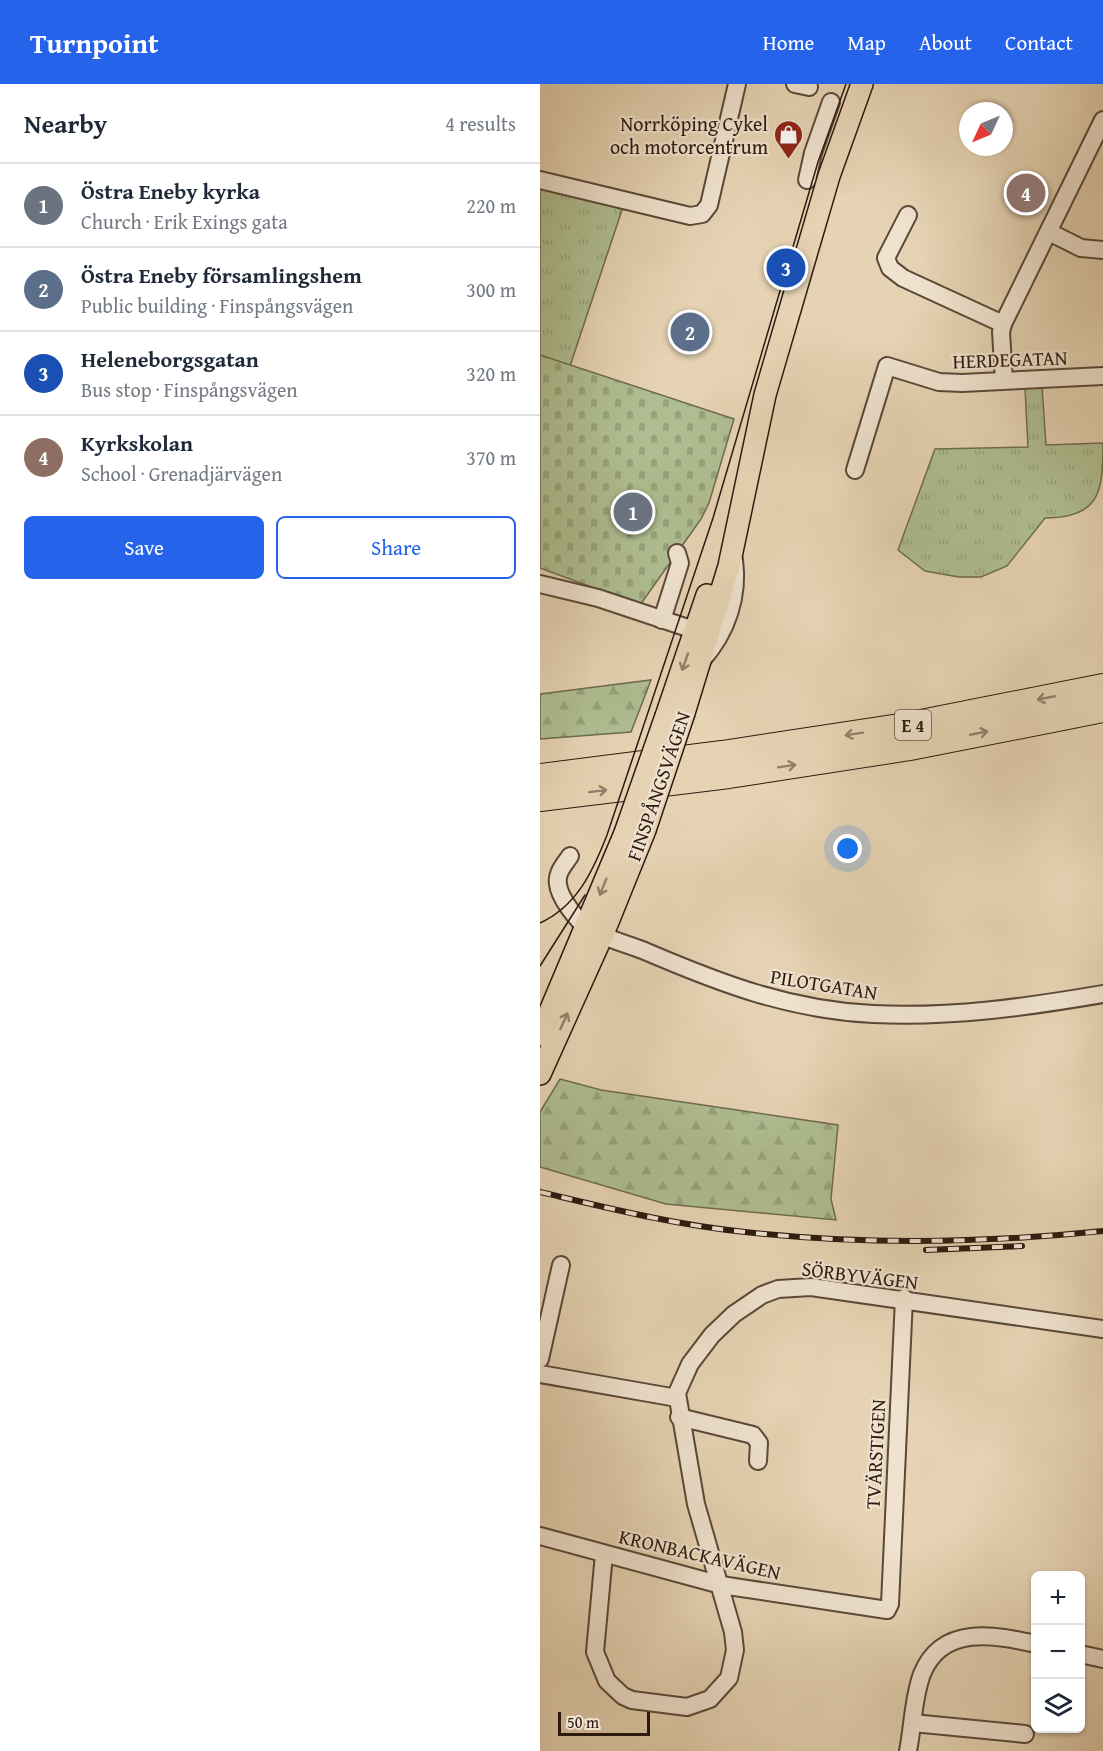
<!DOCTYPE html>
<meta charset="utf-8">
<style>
:root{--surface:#fff;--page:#f2f2f3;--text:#1f2937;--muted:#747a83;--line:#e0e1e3;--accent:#2563eb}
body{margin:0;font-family:"Gentium Book Plus",serif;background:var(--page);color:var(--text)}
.controls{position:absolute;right:18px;bottom:18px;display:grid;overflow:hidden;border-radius:9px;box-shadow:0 2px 4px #0004}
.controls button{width:54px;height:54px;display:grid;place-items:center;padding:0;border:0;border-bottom:2px solid var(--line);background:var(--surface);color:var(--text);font:30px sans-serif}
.compass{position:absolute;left:419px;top:18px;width:54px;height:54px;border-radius:50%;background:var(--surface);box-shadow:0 2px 4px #0004;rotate:226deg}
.scale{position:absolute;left:18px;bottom:15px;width:92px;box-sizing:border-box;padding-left:6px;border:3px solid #2c1910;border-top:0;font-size:16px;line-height:21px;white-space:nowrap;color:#2c1910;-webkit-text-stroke:4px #efe2ce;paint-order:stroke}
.you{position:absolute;left:308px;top:765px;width:21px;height:21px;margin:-15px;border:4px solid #fff;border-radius:50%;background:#1a73e8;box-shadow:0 0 0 9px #1a73e833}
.badge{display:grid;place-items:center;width:39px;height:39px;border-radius:50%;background:var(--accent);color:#fff;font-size:20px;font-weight:700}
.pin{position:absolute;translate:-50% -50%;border:3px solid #fff;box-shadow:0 2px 6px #0006}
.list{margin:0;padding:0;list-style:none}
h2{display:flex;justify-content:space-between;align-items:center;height:78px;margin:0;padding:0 24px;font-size:26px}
h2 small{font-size:20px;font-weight:400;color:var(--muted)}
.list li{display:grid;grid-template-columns:39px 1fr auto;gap:18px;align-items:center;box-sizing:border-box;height:84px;padding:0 24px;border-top:2px solid var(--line)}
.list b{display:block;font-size:22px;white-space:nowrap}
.list p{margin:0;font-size:20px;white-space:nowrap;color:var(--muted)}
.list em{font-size:20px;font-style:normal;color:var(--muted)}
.actions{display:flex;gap:12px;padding:18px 24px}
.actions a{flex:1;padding:14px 0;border:2px solid var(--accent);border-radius:9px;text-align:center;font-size:21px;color:var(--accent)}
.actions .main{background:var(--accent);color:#fff}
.icon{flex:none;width:33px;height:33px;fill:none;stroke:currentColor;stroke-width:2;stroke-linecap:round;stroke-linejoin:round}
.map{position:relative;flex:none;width:563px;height:1667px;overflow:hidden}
header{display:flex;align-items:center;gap:36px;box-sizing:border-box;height:84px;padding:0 30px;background:var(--accent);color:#fff}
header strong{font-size:28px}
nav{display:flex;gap:33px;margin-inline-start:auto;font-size:21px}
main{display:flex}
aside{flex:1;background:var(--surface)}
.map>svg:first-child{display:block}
.grass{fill:url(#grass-tufts);stroke:#6e6c50;stroke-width:1.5}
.forest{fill:url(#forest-firs);stroke:#6e6c50;stroke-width:1.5}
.cemetery{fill:url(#cemetery-stones);stroke:#6e6c50;stroke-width:1.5}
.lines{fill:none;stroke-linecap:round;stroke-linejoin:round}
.minor-casing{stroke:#5a4839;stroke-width:20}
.major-casing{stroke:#2c1910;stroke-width:24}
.highway-casing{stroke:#2c1910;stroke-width:28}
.minor{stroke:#efe2ce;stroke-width:16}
.major{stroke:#e6d3b3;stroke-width:21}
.highway{stroke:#e6d3b3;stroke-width:26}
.tram{stroke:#2c1910;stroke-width:1.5}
.rail-casing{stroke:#2c1910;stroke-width:6}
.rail{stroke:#efe2ce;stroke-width:4;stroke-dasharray:11;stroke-linecap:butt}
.major-bridge-casing{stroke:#2c1910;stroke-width:24;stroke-linecap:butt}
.major-bridge{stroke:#e6d3b3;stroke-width:21}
.oneway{stroke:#927f6a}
.labels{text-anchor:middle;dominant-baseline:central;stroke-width:4.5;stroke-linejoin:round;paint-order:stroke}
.shield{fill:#efe2ce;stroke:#665549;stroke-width:1.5}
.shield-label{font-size:18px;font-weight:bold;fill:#2c1910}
.poi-label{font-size:20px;fill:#2c1910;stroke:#efe2ce;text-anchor:end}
.street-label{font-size:20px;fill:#2c1910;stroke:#efe2ce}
</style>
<header>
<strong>Turnpoint</strong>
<nav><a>Home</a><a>Map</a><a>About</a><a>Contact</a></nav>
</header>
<main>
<aside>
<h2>Nearby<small>4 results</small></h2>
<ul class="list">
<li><span class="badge" style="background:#6b7280">1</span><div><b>Östra Eneby kyrka</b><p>Church · Erik Exings gata</p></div><em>220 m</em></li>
<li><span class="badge" style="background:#5c6f8a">2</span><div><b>Östra Eneby församlingshem</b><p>Public building · Finspångsvägen</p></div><em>300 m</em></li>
<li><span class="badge" style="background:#1a4fb4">3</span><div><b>Heleneborgsgatan</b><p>Bus stop · Finspångsvägen</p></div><em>320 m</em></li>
<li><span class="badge" style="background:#8d6e63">4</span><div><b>Kyrkskolan</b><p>School · Grenadjärvägen</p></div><em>370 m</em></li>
</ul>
<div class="actions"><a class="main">Save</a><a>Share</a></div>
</aside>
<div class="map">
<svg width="563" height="1667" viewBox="0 0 563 1667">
<defs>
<pattern id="grass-tufts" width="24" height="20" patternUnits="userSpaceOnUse" patternTransform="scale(1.5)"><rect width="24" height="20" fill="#afbe91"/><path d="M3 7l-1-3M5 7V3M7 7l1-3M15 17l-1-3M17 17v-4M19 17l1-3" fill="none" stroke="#97a37c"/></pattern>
<pattern id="forest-firs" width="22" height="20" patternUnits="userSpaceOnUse" patternTransform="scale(1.5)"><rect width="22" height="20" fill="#afbe91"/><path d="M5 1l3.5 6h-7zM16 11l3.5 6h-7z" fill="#97a37c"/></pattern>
<pattern id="cemetery-stones" width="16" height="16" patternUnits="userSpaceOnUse" patternTransform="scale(1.5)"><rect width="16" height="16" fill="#afbe91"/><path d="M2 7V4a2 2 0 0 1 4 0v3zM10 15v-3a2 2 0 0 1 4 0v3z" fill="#97a37c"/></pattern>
</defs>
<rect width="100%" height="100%" fill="#e6d3b3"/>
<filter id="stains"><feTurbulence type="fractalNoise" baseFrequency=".00333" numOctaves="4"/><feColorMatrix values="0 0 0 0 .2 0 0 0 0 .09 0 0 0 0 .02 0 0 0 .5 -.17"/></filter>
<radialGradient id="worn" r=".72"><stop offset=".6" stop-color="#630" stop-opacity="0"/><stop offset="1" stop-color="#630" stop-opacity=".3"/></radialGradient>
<g class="grass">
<path d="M0 104 83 123 30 282 0 271Z"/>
<path d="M502 303 506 361 563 359C563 406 561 434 505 434L467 482 441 493H419L385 487 358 466 395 365 488 363 485 304Z"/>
</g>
<g class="forest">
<path d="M111 596 91 648 0 655V610Z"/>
<path d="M20 995 61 1006 298 1041 291 1115 296 1136 126 1120 0 1083V1028Z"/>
</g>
<path class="cemetery" d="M0 271 194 335 169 419 161 435 100 521 0 484Z"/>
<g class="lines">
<defs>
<g id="minor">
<path d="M255 0 269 3"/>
<path d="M0 96 150 132 162 130 169 121 197 0"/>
<path d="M267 96 273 69 291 18"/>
<path d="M368 131 346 174 350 184 363 194 463 240"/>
<path d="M509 148 541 164 563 166"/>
<path d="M464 296 461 248 463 240 563 36"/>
<path d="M315 386 347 282 399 298 422 299 563 292"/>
<path d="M0 500 58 514 166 550"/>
<path d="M122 536 140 479 137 469"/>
<path d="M162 576C187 548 199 512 194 476"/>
<path d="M30 772C24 781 16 789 18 800 19 813 37 837 48 844 65 855 88 860 107 868 182 900 250 926 333 930 410 934 487 923 563 910"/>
<path d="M0 1275 21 1181"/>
<path d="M0 1290 137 1314"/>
<path d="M139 1333 213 1351 219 1359 218 1377"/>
<path d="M0 1452 181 1501 347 1526 350 1520 364 1214"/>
<path d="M64 1470 55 1568 67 1597 83 1612 92 1616 147 1623 170 1615 189 1594 195 1566 193 1548 156 1420 137 1309 150 1280 172 1251 194 1230 222 1211 238 1205 271 1203 563 1245"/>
<path d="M540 1570 563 1575"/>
<path d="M373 1639 485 1650"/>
<path d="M368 1667C373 1642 373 1614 382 1590 402 1540 455 1551 496 1560"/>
</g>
<g id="major">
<path d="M144 629 189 482 225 311 289 92 322 0"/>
<path d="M126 632 167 511"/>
<path d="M0 951 85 749"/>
<path d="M0 990 63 850 105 746"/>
</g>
<g id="highway">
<path d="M0 693 182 670 366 642 563 603"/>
<path d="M0 714 189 691 370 663 563 625"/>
</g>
</defs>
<use href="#minor" class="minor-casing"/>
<use href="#major" class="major-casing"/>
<use href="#highway" class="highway-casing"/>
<use href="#minor" class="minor"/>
<use href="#major" class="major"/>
<use href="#highway" class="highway"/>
<g class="tram">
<path d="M0 839C37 822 53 787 67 751L173 434 278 78 306 0"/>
<path d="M0 882 45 811"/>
</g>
<defs>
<g id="rail">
<path d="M0 1108C68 1124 135 1141 205 1148 323 1161 445 1159 563 1147"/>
<path d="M386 1166 482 1162"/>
</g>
</defs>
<use href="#rail" class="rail-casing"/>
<use href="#rail" class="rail"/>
<defs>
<g id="major-bridge">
<path d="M105 746 144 629"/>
<path d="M85 749 126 632"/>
</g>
</defs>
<use href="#major-bridge" class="major-bridge-casing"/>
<use href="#major-bridge" class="major-bridge"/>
</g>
<defs><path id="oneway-shaft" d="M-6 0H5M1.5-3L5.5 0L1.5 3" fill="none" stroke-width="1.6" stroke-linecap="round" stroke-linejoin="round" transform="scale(1.5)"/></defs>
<g class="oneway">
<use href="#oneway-shaft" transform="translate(145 578) rotate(109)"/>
<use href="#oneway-shaft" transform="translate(506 614) rotate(169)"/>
<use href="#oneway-shaft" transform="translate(439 649) rotate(-11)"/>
<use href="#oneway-shaft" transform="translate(314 650) rotate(171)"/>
<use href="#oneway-shaft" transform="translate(247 682) rotate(-9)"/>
<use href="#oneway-shaft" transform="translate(58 707) rotate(-7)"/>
<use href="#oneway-shaft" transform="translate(63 803) rotate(112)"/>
<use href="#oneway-shaft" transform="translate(24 937) rotate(-66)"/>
</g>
<defs>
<symbol id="shop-pin" viewBox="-11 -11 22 30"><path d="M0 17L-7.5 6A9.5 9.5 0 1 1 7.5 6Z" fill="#8f2418" stroke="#efe2ce"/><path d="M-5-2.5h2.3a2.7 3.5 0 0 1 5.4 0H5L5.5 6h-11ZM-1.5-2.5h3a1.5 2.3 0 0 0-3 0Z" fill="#fff"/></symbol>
</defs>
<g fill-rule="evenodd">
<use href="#shop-pin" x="232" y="34" width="33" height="45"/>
</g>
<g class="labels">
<rect class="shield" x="355" y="626" width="36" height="30" rx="4.5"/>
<g class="shield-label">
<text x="373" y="641">E 4</text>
</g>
<g class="poi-label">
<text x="228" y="39">Norrköping Cykel<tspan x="228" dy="23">och motorcentrum</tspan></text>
</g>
<g class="street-label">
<text transform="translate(470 275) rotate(-2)">HERDEGATAN</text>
<text transform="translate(118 702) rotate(-71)">FINSPÅNGSVÄGEN</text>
<text transform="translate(284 900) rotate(9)">PILOTGATAN</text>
<text transform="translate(320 1191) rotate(7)">SÖRBYVÄGEN</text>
<text transform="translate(335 1370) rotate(-87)">TVÄRSTIGEN</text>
<text transform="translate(160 1470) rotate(13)">KRONBACKAVÄGEN</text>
</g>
</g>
<rect width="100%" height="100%" filter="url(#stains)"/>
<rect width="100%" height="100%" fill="url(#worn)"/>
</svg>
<div class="controls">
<button>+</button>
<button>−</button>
<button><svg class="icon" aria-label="layers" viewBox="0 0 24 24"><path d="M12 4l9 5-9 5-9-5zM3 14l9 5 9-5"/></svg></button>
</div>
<svg class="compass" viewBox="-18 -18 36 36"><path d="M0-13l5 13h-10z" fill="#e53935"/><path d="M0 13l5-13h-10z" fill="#747a83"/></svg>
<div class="scale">50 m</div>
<div class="you"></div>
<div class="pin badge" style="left:93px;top:428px;background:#6b7280">1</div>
<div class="pin badge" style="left:150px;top:248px;background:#5c6f8a">2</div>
<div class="pin badge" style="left:246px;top:184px;background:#1a4fb4">3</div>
<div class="pin badge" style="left:486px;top:109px;background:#8d6e63">4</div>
</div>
</main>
